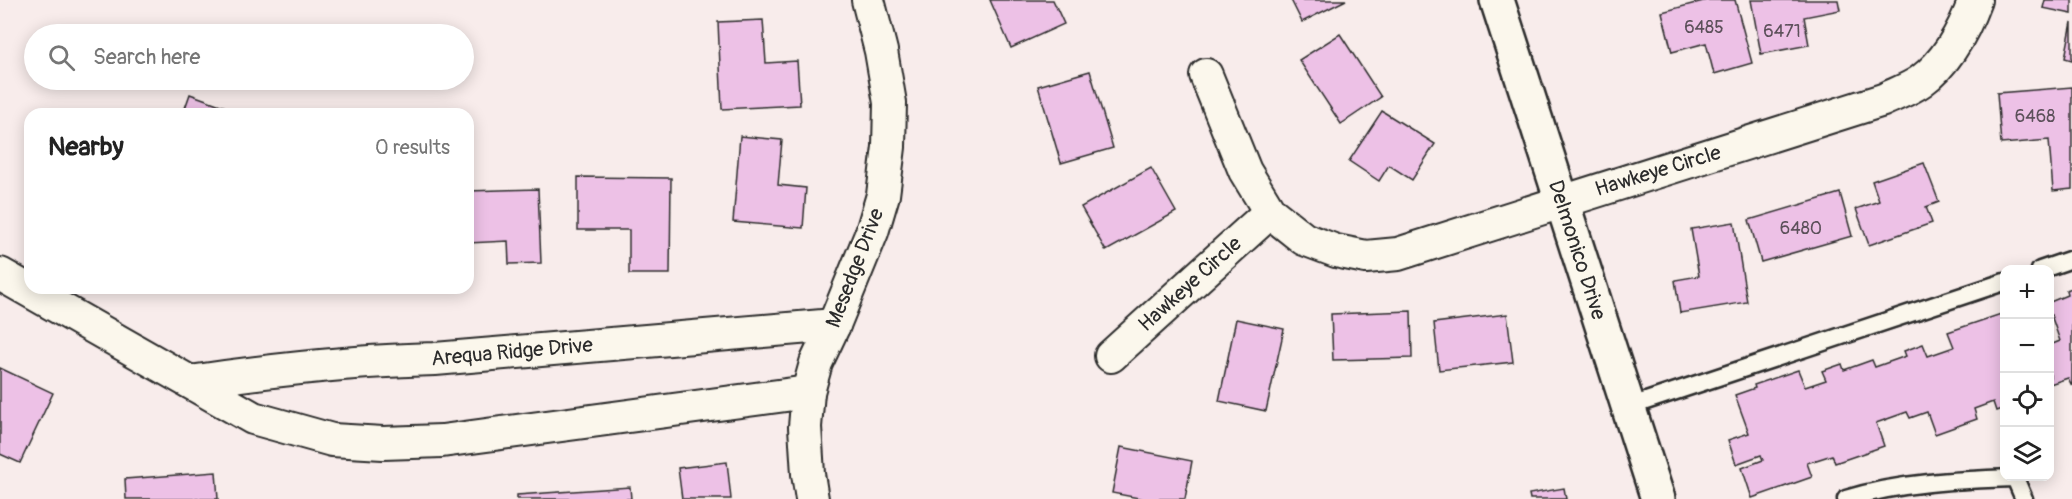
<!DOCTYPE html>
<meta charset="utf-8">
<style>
:root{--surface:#fff;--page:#f6f6f6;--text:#222;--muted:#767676;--line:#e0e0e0}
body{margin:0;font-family:Pangolin,sans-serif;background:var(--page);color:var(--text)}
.controls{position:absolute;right:18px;bottom:18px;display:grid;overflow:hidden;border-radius:12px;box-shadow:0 3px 15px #0003}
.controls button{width:54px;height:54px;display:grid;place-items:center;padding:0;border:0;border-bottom:2px solid var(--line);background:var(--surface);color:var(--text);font:30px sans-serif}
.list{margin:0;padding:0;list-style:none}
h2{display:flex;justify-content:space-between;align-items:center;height:78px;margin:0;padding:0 24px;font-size:26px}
h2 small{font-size:20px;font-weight:400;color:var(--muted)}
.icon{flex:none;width:33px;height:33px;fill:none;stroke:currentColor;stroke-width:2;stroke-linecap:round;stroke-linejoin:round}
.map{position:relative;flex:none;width:2072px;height:499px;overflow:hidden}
.search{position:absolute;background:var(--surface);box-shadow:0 3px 15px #0003;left:24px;top:24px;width:450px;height:66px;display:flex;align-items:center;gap:15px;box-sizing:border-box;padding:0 21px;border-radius:33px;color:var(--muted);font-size:22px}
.panel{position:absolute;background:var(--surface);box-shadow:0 3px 15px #0003;left:24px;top:108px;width:450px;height:186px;border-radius:18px}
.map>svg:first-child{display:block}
.building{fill:#edc1e6;stroke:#2b2b2b;stroke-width:1.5}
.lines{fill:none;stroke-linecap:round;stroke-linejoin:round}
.lane-casing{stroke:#2b2b2b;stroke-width:21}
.street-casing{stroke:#2b2b2b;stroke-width:36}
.secondary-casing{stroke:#2b2b2b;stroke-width:38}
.lane{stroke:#fbf7ec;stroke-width:16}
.street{stroke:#fbf7ec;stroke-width:32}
.secondary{stroke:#fbf7ec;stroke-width:33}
.labels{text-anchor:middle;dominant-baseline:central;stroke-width:6;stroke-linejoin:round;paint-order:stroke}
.number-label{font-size:18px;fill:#5c505a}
.street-label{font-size:21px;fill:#2b2b2b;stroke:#fbf7ec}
</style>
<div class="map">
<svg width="2072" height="499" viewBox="0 0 2072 499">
<rect width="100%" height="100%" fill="#f8eceb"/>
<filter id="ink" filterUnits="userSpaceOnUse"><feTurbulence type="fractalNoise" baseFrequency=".0167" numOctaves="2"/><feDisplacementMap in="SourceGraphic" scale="12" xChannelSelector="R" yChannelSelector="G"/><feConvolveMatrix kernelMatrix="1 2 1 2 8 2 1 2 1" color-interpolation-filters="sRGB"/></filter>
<g filter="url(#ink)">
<g class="building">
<path d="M990 0H1053L1064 24 1011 48Z"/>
<path d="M1291 0H1346L1302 22Z"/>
<path d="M1707 0H1735L1752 63 1714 74 1706 43 1672 52 1662 12Z"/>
<path d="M1751 0H1838L1840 10 1804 17 1809 45 1761 54Z"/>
<path d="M2045 0H2072V14L2043 8Z"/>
<path d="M763 20 766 63 797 61 800 105 722 109 718 22Z"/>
<path d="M2072 22V60L2065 58Z"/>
<path d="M1340 34 1381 97 1341 124 1299 60Z"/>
<path d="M1090 71 1113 148 1061 163 1038 86Z"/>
<path d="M2072 87V189L2053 191 2049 140 2001 144 1997 93Z"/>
<path d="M190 94 245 114H183Z"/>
<path d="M1382 111 1435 144 1412 180 1389 165 1379 181 1349 161Z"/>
<path d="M740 136 782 140 778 185 806 188 803 228 733 222Z"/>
<path d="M1924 163 1939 202 1926 207 1932 223 1869 245 1856 209 1879 201 1872 181Z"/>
<path d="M1151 168 1176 212 1106 251 1081 207Z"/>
<path d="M578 177 671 178 670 274H629V230H578Z"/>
<path d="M538 189 541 263 509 264 508 241 468 243V191Z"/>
<path d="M1840 193 1852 236 1761 262 1749 220Z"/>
<path d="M1734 222 1747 302 1680 313 1675 280 1699 276 1691 229Z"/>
<path d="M2072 288V386L2068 378 2050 384V345L2060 341 2050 312V302L2067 295 2066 290Z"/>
<path d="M1411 311 1412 358 1333 360 1331 314Z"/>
<path d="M2004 313V408L1996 411 1993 402 1974 409 1977 419 1935 434 1927 412 1910 418 1907 412 1876 423 1884 446 1835 463 1832 455 1807 463 1812 477 1752 498 1742 468 1763 460 1761 455 1736 464 1728 440 1749 433 1735 395 1755 388 1754 385 1798 370 1805 387 1826 380 1822 371 1842 364 1844 370 1872 360 1875 367 1906 356 1904 351 1923 344 1928 356 1954 347 1948 332Z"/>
<path d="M1507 314 1513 362 1439 370 1434 323Z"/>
<path d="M1236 319 1284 329 1266 411 1219 401Z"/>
<path d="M0 368 53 393 20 463 0 454Z"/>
<path d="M1121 447 1192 461 1185 499H1144L1112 493Z"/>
<path d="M727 462 731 499H682L678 468Z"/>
<path d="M216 472 218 499H126L125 479Z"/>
<path d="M630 487 631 499H517V495Z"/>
<path d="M1564 488 1566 499H1530L1529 494Z"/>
</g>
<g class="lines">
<defs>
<g id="lane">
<path d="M2040 270 2072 259"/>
<path d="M1628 407 2004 282"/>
<path d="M1846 499C1900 482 1959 480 2015 478L2024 499"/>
</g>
<g id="street">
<path d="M1206 75 1245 171 1270 212 1304 239 1336 251 1366 257 1398 254 1883 100C1895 94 1910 89 1921 81 1947 62 1964 30 1975 0"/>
<path d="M0 274 253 418 332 440 383 443 442 441 808 392"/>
<path d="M1111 356 1270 212"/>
<path d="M190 382C271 370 353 361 435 359L834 325"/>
<path d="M812 499 808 474 805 427 808 392 816 363 834 325 872 232 883 195 889 147 890 103 881 51 868 0"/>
</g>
<path id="secondary" d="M1497 0 1658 499"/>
</defs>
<use href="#lane" class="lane-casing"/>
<use href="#street" class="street-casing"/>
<use href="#secondary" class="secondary-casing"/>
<use href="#lane" class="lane"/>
<use href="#street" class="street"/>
<use href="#secondary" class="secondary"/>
</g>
</g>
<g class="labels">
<g class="number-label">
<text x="1704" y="27">6485</text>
<text x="1782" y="31">6471</text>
<text x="2035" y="116">6468</text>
<text x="1801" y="228">6480</text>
</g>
<g class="street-label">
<text transform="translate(1658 171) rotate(-17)">Hawkeye Circle</text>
<text transform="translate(1577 250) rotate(72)">Delmonico Drive</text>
<text transform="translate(855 268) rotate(-69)">Mesedge Drive</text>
<text transform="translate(1190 284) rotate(-42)">Hawkeye Circle</text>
<text transform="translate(512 352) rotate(-5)">Arequa Ridge Drive</text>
</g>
</g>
</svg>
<div class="controls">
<button>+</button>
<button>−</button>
<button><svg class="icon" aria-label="locate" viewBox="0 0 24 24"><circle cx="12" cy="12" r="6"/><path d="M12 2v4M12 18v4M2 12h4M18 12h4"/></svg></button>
<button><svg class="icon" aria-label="layers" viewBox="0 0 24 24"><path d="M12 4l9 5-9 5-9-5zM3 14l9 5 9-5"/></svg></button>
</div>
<div class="search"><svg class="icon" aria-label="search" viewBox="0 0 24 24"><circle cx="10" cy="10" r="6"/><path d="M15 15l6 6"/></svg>Search here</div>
<section class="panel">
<h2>Nearby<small>0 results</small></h2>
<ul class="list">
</ul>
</section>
</div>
